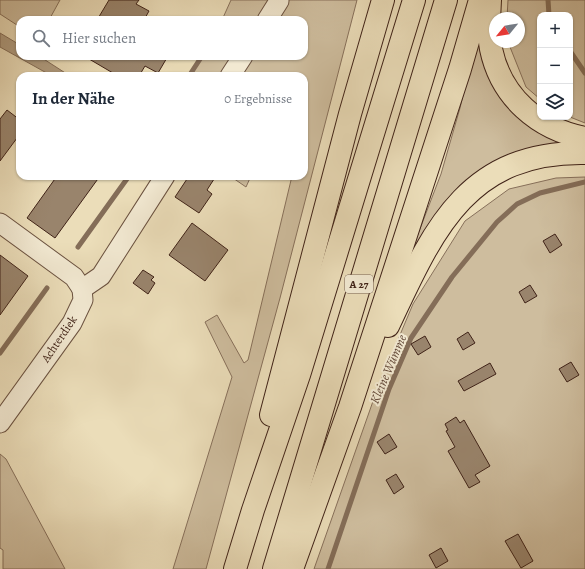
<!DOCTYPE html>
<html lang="de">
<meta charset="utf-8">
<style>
:root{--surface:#fff;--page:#f6f6f7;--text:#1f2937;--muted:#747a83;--line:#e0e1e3}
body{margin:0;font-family:Alegreya,serif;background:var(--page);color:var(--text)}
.controls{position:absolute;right:12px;top:12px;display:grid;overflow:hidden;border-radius:8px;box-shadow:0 1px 3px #0004}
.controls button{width:36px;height:36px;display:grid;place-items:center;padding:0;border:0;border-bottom:1px solid var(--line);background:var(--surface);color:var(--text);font:20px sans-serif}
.compass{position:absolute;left:489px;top:12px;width:36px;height:36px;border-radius:50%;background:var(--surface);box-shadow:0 1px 3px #0004;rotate:240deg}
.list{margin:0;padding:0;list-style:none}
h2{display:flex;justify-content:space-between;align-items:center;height:52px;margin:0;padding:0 16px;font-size:17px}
h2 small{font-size:13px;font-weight:400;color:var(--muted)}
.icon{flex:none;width:22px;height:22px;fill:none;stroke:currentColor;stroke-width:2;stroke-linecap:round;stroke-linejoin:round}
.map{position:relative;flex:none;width:585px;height:569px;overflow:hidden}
.search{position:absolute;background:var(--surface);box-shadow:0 1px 3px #0004;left:16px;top:16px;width:292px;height:44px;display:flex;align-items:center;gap:10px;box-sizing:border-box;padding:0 14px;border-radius:12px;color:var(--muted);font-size:15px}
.panel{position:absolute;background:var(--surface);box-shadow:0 1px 3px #0004;left:16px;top:72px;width:292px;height:108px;border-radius:12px}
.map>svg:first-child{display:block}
.green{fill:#cebd9e;stroke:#87705b}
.water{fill:#b19e82;stroke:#846d58}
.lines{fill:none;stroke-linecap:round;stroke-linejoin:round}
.stream{stroke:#846d58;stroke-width:5}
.building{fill:#99846c;stroke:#402318}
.minor-casing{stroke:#6b5240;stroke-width:21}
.motorway-casing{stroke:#402318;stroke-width:24}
.minor{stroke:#f2e9d2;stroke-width:19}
.motorway{stroke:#ebddb9;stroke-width:22}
.labels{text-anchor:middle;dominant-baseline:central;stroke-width:4;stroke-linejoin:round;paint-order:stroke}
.shield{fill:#f2e9d2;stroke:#755e50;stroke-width:1}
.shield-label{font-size:11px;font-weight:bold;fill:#402318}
.street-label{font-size:12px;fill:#402318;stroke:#f2e9d2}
.water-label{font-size:13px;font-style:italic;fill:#624838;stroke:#f2e9d2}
</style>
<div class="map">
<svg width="585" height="569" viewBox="0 0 585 569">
<rect width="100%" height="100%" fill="#ebddb9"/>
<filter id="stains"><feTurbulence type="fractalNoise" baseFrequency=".005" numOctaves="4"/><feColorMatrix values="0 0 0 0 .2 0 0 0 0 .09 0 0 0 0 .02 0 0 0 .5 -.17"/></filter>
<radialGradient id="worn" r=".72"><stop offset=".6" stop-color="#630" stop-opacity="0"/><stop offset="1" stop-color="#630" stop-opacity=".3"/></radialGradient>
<g class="green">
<path d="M0 0H60L49 20H20V27L0 14Z"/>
<path d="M231 0H357L280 298 206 569H173L232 377 205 322 217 315 244 363 248 360 292 176H304V76H191L203 56H304V20H222Z"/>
<path d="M508 0H585V123L570 117V15H540V99L526 87 508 42H519V18H507Z"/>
<path d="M477 36 489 62 580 147 508 159 418 248 413 247 441 174 460 108Z"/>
<path d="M230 176H251L246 187Z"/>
<path d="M585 177V569H314L378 387 413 304 465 221 509 189 556 178Z"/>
<path d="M0 454 6 459 65 569H3V550L0 548Z"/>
</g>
<path class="water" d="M0 33 20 45V56H39L70 76H52L0 47Z"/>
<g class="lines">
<g class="stream">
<path d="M548 0 549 15"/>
<path d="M570 51 585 73"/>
<path d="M189 76 202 56"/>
<path d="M78 247 129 176"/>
<path d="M0 353 47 288"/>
<path d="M328 569 389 389 411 338 452 277 497 222 517 204 540 193 585 182"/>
</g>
</g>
<g class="building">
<path d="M109 0H139L136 4 149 11 144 20H97Z"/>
<path d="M84 56H168L158 73 145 66 139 76H118Z"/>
<path d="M7 110 20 120V134L0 161V119Z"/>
<path d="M57 176H100L55 238 27 218Z"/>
<path d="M189 176H216L207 190 212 194 199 213 175 197Z"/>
<path d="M192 223 228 250 205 281 169 255Z"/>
<path d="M555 234 562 245 550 253 543 241Z"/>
<path d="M0 255 28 276 0 315Z"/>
<path d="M143 270 154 277 151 280 155 283 148 294 133 283Z"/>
<path d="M530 285 537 296 525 303 519 292Z"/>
<path d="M468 332 475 343 463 350 457 339Z"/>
<path d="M425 336 431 347 418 355 411 344Z"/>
<path d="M571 362 579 375 567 382 559 369Z"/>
<path d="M490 363 496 374 464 391 458 381Z"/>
<path d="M456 417 460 423 464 420 490 466 475 475 480 482 469 488 448 451 455 447 446 431 448 430 445 424Z"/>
<path d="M389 434 397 447 385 454 377 442Z"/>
<path d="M396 474 404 487 394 494 386 480Z"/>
<path d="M518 534 533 561 521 568 505 541Z"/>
<path d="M441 548 448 561 436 568 429 555Z"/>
</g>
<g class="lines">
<defs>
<g id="minor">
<path d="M267 20 279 1"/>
<path d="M230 76 243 56"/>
<path d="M0 223 74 277 82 289"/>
<path d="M82 289 101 276 165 176"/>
<path d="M0 423 72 323 83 300 82 289"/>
</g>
<g id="motorway">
<path d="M490 0C489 16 488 33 491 49 501 97 538 129 585 138"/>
<path d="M388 326C432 233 465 151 585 153"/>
<path d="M271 415 350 114 383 0"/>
<path d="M235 569 253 510 299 375 414 0"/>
<path d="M274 569 446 0"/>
<path d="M292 569 350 407 460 69 480 0"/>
</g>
</defs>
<use href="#minor" class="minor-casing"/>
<use href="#motorway" class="motorway-casing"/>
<use href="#minor" class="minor"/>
<use href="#motorway" class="motorway"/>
</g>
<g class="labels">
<rect class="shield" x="345" y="275" width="28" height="18" rx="3"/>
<g class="shield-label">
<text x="359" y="284">A 27</text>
</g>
<g class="street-label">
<text transform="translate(59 339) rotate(-56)">Achterdiek</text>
</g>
<g class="water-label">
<text transform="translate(388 369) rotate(-67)">Kleine Wümme</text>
</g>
</g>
<rect width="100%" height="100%" filter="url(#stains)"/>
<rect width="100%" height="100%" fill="url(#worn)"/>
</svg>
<div class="controls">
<button>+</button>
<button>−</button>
<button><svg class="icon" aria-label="layers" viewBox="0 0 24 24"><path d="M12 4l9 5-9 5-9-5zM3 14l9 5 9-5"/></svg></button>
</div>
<svg class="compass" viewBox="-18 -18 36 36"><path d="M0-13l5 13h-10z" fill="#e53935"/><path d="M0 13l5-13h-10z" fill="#747a83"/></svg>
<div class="search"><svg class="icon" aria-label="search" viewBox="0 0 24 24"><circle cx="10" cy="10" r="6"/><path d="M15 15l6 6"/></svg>Hier suchen</div>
<section class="panel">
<h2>In der Nähe<small>0 Ergebnisse</small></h2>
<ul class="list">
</ul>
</section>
</div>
